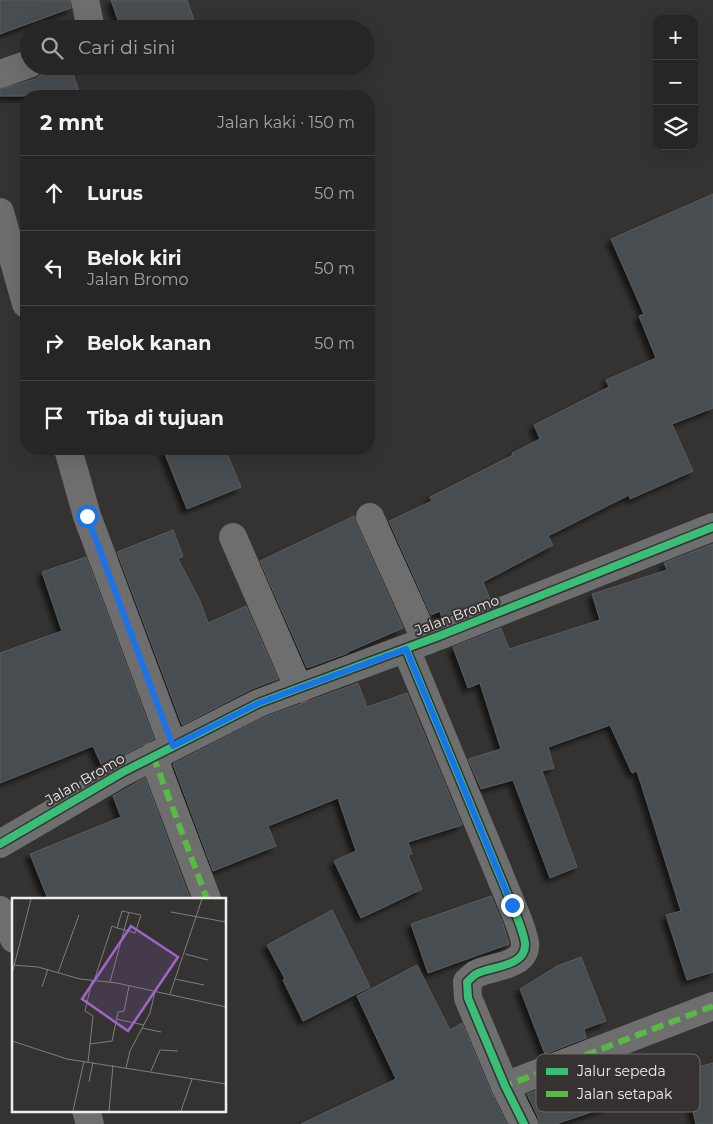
<!DOCTYPE html>
<html lang="id">
<meta charset="utf-8">
<style>
:root{--surface:#272626;--page:#2f2e2e;--text:#f1f3f6;--muted:#a4a5a7;--line:#434343}
body{margin:0;font-family:Montserrat,sans-serif;background:var(--page);color:var(--text)}
.controls{position:absolute;right:15px;top:15px;display:grid;overflow:hidden;border-radius:10px;box-shadow:0 5px 20px #0002}
.controls button{width:45px;height:45px;display:grid;place-items:center;padding:0;border:0;border-bottom:1px solid var(--line);background:var(--surface);color:var(--text);font:25px sans-serif}
.stop{position:absolute;width:15px;height:15px;margin:-11px;border:4px solid #1a73e8;border-radius:50%;background:#fff}
.stop.end{background:#1a73e8;border-color:#fff;box-shadow:0 1px 5px #0008}
.list{margin:0;padding:0;list-style:none}
h2{display:flex;justify-content:space-between;align-items:center;height:65px;margin:0;padding:0 20px;font-size:21px}
h2 small{font-size:16px;font-weight:400;color:var(--muted)}
.list li{display:grid;grid-template-columns:32px 1fr auto;gap:15px;align-items:center;box-sizing:border-box;height:75px;padding:0 20px;border-top:1px solid var(--line)}
.list b{display:block;font-size:19px;white-space:nowrap}
.list p{margin:0;font-size:16px;white-space:nowrap;color:var(--muted)}
.list em{font-size:16px;font-style:normal;color:var(--muted)}
.icon{flex:none;width:28px;height:28px;fill:none;stroke:currentColor;stroke-width:2;stroke-linecap:round;stroke-linejoin:round}
.map{position:relative;flex:none;width:713px;height:1124px;overflow:hidden}
.search{position:absolute;background:var(--surface);box-shadow:0 5px 20px #0002;left:20px;top:20px;width:355px;height:55px;display:flex;align-items:center;gap:12px;box-sizing:border-box;padding:0 18px;border-radius:28px;color:var(--muted);font-size:19px}
.panel{position:absolute;background:var(--surface);box-shadow:0 5px 20px #0002;left:20px;top:90px;width:355px;height:365px;border-radius:20px}
.map>svg:first-child{display:block}
.building{fill:#464e51;stroke:#5b5b5c;filter:url(#shadow)}
.lines{fill:none;stroke-linecap:round;stroke-linejoin:round}
.street{stroke:#6e6e6e;stroke-width:28}
.quiet{stroke:#58b947;stroke-width:6;stroke-dasharray:12 6;stroke-linecap:butt}
.cycleway-casing{stroke:#353231;stroke-width:11}
.cycleway{stroke:#3abd76;stroke-width:8}
.route{stroke:#1a73e8;stroke-width:6}
.labels{text-anchor:middle;dominant-baseline:central;stroke-width:4;stroke-linejoin:round;paint-order:stroke}
.street-label{font-size:14px;fill:#efeeed;stroke:#353231}
.inset-road{fill:none;stroke:#7f7e7d;stroke-width:1}
.view{fill:#9e66cd;fill-opacity:0.15;stroke:#9e66cd;stroke-width:2.5}
.inset-edge{fill:none;stroke:#efeeed;stroke-width:2.5}
.key{fill:#353231;stroke:#6d6a69;stroke-width:1}
.key-label{font-size:14px;fill:#efeeed}
</style>
<div class="map">
<svg width="713" height="1124" viewBox="0 0 713 1124">
<defs>
<filter id="shadow"><feDropShadow dx="-4.5" dy="4.5" stdDeviation="2.5" flood-color="#0009"/></filter>
</defs>
<rect width="100%" height="100%" fill="#343332"/>
<g class="building">
<path d="M0 0H70L71 8 0 34Z"/>
<path d="M111 0H187L197 29H121Z"/>
<path d="M44 66H70L81 96H0V89L35 79 41 74Z"/>
<path d="M713 194V408L672 424 693 471 630 499 629 495 548 536 553 545 483 582 490 599 442 618 440 611 431 615 389 521 432 501 430 497 513 455 512 453 540 439 534 425 609 387 606 380 656 358 639 316 644 314 611 239Z"/>
<path d="M163 449H225L241 487 187 509Z"/>
<path d="M354 516 356 523 403 628 348 652V653L307 668 260 561Z"/>
<path d="M173 530 183 556 178 559 200 601 208 623 246 606 278 679 252 689 182 725 117 552Z"/>
<path d="M713 544V972L687 980 666 915 681 911 637 771 632 773 610 725 548 747 554 768 542 771 577 867 550 878 513 780 481 789 468 759 501 749 480 683 468 688 453 647 501 628 509 649 600 620 592 594 667 570 664 563Z"/>
<path d="M86 557 154 739 102 766 93 746 0 783V653L62 631 42 572Z"/>
<path d="M358 683 367 707 407 693 462 825 408 842 412 854 408 855 422 889 361 918 334 861 356 851 338 798 268 826 276 846 213 871 173 764 265 717Z"/>
<path d="M145 778 190 899H48L30 854 121 817 113 796Z"/>
<path d="M491 896 503 924 509 944 428 973 411 924Z"/>
<path d="M332 910 370 987 303 1021 283 980 285 979 267 945Z"/>
<path d="M581 957 606 1021 584 1029 586 1038 545 1054 520 989 557 966Z"/>
<path d="M417 965 450 1030 462 1023 491 1092 507 1124H301L396 1079 357 996Z"/>
<path d="M713 1063V1124H696L683 1071Z"/>
<path d="M596 1068 609 1106 556 1124H539L538 1117 527 1094 557 1084V1083Z"/>
</g>
<g class="lines">
<g class="street">
<path d="M85 0 91 29"/>
<path d="M0 74 29 64"/>
<path d="M0 212 26 304"/>
<path d="M68 449 87 516 173 746"/>
<path d="M370 517 426 641"/>
<path d="M233 537 299 689"/>
<path d="M406 649 512 905C517 917 523 930 525 943 527 967 491 966 476 974 473 976 470 979 467 982L468 998 505 1086 524 1124"/>
<path d="M153 756 207 899"/>
<path d="M0 844 123 772 259 703 439 636 713 527"/>
<path d="M0 910 14 939"/>
<path d="M505 1086 713 1006"/>
<path d="M86 1110 90 1124"/>
</g>
<g class="quiet">
<path d="M153 756 207 899"/>
<path d="M503 1082 505 1086 713 1006"/>
</g>
<defs>
<g id="cycleway">
<path d="M406 649 512 905C517 917 523 930 525 943 527 967 491 966 476 974 473 976 470 979 467 982L468 998 505 1086 524 1124"/>
<path d="M0 844 123 772 259 703 439 636 713 527"/>
</g>
</defs>
<use href="#cycleway" class="cycleway-casing"/>
<use href="#cycleway" class="cycleway"/>
</g>
<g class="lines">
<path class="route" d="M87 516 173 746 259 703 406 649 512 905"/>
</g>
<g class="labels">
<g class="street-label">
<text transform="translate(457 615) rotate(-21)">Jalan Bromo</text>
<text transform="translate(85 779) rotate(-30)">Jalan Bromo</text>
</g>
</g>
<g transform="translate(12 898)">
<rect width="214" height="214" fill="#343332"/>
<path class="inset-road" d="M159 14 214 24M173 56 196 62M0 67 26 69 68 81 105 85 214 109M46 75 67 17M0 76 19 1M163 81 192 87M82 83 100 28 105 30 113 32 123 35 129 17 110 13 105 30M98 84 117 14M30 89 36 71M158 96 190 1M104 121 132 127M130 130 149 134M0 143 55 161 214 186M78 146 100 143 106 114 112 113 117 88M76 164 81 118 73 113 80 83M114 170 118 153 138 115 143 94M139 173 148 152 166 153M77 184 81 164M61 213 72 163M97 213 101 167M169 213 180 181"/>
<path class="view" d="M119 28 166 59 116 133 70 101Z"/>
<rect width="214" height="214" class="inset-edge"/>
</g>
<rect x="536" y="1054" width="164" height="58" rx="8" class="key"/>
<rect x="546" y="1068" width="22" height="7" fill="#3abd76"/>
<rect x="546" y="1091" width="22" height="6" fill="#58b947"/>
<g class="key-label">
<text x="577" y="1076">Jalur sepeda</text>
<text x="577" y="1099">Jalan setapak</text>
</g>
</svg>
<div class="controls">
<button>+</button>
<button>−</button>
<button><svg class="icon" aria-label="layers" viewBox="0 0 24 24"><path d="M12 4l9 5-9 5-9-5zM3 14l9 5 9-5"/></svg></button>
</div>
<div class="stop" style="left:87px;top:516px"></div>
<div class="stop end" style="left:512px;top:905px"></div>
<div class="search"><svg class="icon" aria-label="search" viewBox="0 0 24 24"><circle cx="10" cy="10" r="6"/><path d="M15 15l6 6"/></svg>Cari di sini</div>
<section class="panel">
<h2>2 mnt<small>Jalan kaki · 150 m</small></h2>
<ul class="list">
<li><svg class="icon" aria-label="ahead" viewBox="0 0 24 24"><path d="M12 20V5M6 11l6-6 6 6"/></svg><div><b>Lurus</b></div><em>50 m</em></li>
<li><svg class="icon" aria-label="left" viewBox="0 0 24 24"><path d="M17 20v-9H6M10 6l-5 5 5 5"/></svg><div><b>Belok kiri</b><p>Jalan Bromo</p></div><em>50 m</em></li>
<li><svg class="icon" aria-label="right" viewBox="0 0 24 24"><path d="M7 20v-9h11M14 6l5 5-5 5"/></svg><div><b>Belok kanan</b></div><em>50 m</em></li>
<li><svg class="icon" aria-label="arrive" viewBox="0 0 24 24"><path d="M6 21V4h12l-3 4 3 4H6"/></svg><div><b>Tiba di tujuan</b></div></li>
</ul>
</section>
</div>
